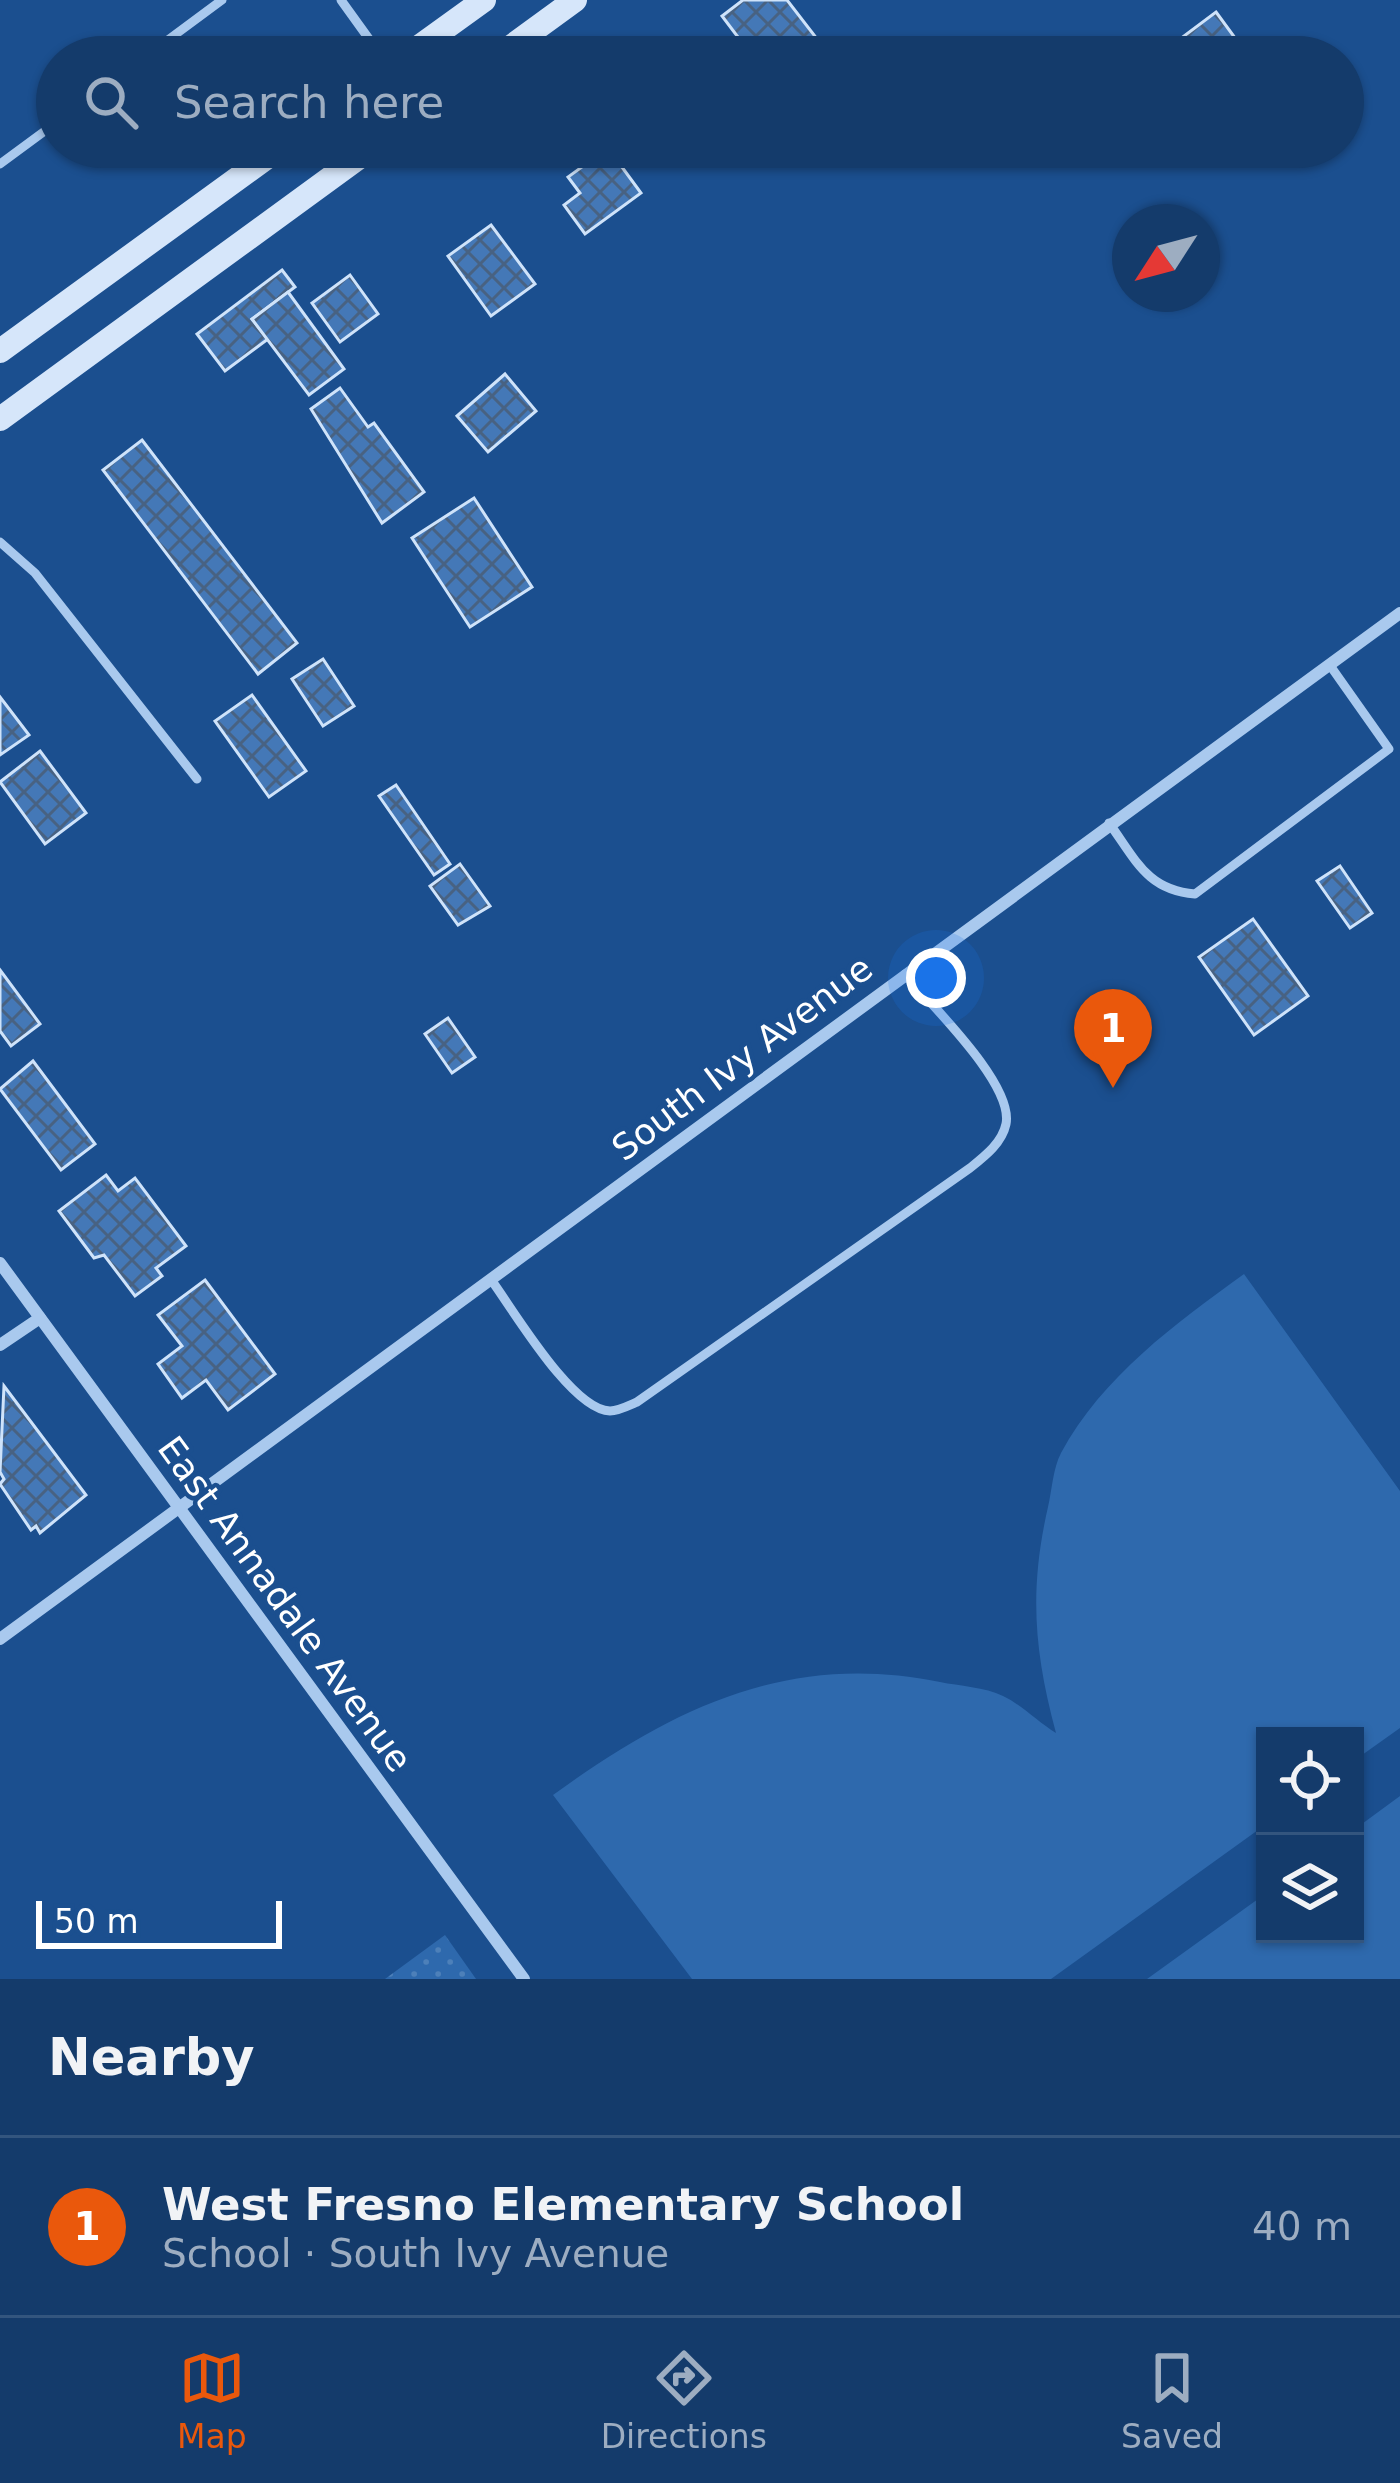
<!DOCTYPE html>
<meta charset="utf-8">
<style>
:root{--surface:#143b6b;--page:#214673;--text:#f1f3f6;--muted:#9dadc1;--line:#33557e;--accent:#ea580c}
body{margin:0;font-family:"DejaVu Sans",sans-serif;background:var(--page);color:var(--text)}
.controls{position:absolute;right:36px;bottom:36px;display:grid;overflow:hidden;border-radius:0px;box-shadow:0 3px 9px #0004}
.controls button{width:108px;height:108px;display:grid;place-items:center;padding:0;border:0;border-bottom:3px solid var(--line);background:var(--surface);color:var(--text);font:60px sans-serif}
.compass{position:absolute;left:1112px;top:204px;width:108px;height:108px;border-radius:50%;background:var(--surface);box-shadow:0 3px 9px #0004;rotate:234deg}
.scale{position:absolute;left:36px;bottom:30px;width:246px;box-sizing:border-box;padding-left:12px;border:6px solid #fff;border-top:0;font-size:33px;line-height:42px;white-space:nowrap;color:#fff;-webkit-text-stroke:9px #1b4f8f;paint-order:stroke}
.you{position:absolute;left:936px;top:978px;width:42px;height:42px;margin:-30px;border:9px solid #fff;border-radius:50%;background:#1a73e8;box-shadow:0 0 0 18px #1a73e833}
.badge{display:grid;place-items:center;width:78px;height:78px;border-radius:50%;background:var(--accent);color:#fff;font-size:39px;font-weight:700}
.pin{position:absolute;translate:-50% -99px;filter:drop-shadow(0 3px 6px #0008)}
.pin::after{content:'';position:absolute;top:63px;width:42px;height:36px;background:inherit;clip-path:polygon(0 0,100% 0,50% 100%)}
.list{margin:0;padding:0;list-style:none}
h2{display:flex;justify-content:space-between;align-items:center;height:156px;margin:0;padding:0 48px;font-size:51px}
h2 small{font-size:39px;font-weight:400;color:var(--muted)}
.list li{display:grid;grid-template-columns:78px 1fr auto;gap:36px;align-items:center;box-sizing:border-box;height:180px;padding:0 48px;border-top:3px solid var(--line)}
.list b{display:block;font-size:45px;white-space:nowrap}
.list p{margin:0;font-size:39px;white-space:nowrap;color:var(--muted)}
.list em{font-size:39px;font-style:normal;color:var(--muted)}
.icon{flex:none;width:66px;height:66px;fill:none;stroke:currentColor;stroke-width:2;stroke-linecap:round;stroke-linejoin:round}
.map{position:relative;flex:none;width:1400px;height:1979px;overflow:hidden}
.search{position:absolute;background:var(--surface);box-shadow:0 3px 9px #0004;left:36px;right:36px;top:36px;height:132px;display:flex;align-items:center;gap:30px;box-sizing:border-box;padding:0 42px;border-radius:66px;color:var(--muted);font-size:45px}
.sheet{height:336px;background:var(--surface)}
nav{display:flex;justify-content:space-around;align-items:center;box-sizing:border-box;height:168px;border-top:3px solid var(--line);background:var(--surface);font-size:33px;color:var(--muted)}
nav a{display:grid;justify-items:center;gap:6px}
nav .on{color:var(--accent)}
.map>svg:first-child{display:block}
.grass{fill:url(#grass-dots)}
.park{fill:#2e69ad}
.building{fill:url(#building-cross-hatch);stroke:#cfe3fa;stroke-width:3}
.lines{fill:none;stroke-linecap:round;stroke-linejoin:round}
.lane{stroke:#a9c9ee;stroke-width:9}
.street{stroke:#a9c9ee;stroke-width:12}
.secondary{stroke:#d6e6fa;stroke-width:24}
.labels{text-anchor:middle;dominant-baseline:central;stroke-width:9;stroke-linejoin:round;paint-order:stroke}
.street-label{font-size:36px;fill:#fff;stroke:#1b4f8f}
</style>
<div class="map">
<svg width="1400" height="1979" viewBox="0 0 1400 1979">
<defs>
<pattern id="grass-dots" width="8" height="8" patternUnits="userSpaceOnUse" patternTransform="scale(3)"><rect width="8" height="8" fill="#2e69ad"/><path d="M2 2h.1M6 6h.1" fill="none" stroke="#4d80b9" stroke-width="1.8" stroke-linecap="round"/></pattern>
<pattern id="building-cross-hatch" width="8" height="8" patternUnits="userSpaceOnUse" patternTransform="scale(3)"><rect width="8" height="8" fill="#4478b7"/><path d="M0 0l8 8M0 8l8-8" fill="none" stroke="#486282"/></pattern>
</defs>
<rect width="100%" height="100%" fill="#1b4f8f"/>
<path class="grass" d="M445 1935 476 1979H385Z"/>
<g class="park">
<path d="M1244 1274 1400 1491V1728L1355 1760V1736H1265V1825L1051 1979H692L553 1795C673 1708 788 1651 940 1682 959 1686 985 1687 1003 1696 1022 1705 1038 1722 1056 1733 1034 1651 1029 1590 1048 1507 1052 1490 1053 1468 1061 1453 1102 1377 1176 1323 1244 1274Z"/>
<path d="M1400 1796V1979H1147L1265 1894V1934H1355V1829Z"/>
</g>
<g class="building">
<path d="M743 0H787L831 57H753L722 16Z"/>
<path d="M1216 12 1249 57H1156Z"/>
<path d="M608 148 641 193 585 234 564 205 580 193 568 177Z"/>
<path d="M491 225 535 284 491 316 448 256Z"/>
<path d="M282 270 295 287 252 319 268 339 225 371 197 334Z"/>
<path d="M350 275 378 314 340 342 312 303Z"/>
<path d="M288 292 344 369 309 395 252 319Z"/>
<path d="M505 374 536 411 488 452 457 416Z"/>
<path d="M340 388 368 427 374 423 424 492 382 523 311 409Z"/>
<path d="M142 440 297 643 258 674 103 470Z"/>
<path d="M474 498 532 587 470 627 412 538Z"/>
<path d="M323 659 354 706 323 726 292 679Z"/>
<path d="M252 695 306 771 269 797 215 721Z"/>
<path d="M0 697 29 735 0 755Z"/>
<path d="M40 751 86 813 45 844 0 782Z"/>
<path d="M396 785 450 864 434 875 379 796Z"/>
<path d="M460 864 490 906 458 925 430 886Z"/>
<path d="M1340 866 1372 913 1350 928 1317 881Z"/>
<path d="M1253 919 1308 996 1254 1035 1199 957Z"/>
<path d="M0 970 40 1024 11 1046 0 1031Z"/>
<path d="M448 1018 475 1057 452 1073 425 1034Z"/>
<path d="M33 1061 95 1144 61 1170 0 1089Z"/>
<path d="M106 1175 118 1191 135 1178 186 1246 156 1268 162 1276 135 1296 104 1255 94 1258 59 1211Z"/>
<path d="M205 1280 275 1374 228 1410 206 1380 182 1398 158 1364 182 1346 158 1315Z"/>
<path d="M4 1386 86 1495 40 1533 36 1526 31 1530 0 1484 4 1479 0 1472Z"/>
</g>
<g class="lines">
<g class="lane">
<path d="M341 0 382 57"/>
<path d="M145 57 222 0"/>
<path d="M0 164 57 122"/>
<path d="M0 542 35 573 197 779"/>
<path d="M1109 823C1136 860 1147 890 1195 894L1389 749 1329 664"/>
<path d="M492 1281C514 1311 572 1410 610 1411 618 1411 630 1405 637 1402L970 1168C985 1156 1002 1143 1006 1124 1014 1084 930 1004 905 974"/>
</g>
<g class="street">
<path d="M0 1263 524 1979"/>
<path d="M0 1345 40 1318"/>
<path d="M0 1639 1400 613"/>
</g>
<g class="secondary">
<path d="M405 57 484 0"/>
<path d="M497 57 575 0"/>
<path d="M0 351 281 147"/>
<path d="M0 419 373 147"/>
</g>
</g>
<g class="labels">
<g class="street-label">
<text transform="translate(742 1058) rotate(-37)">South Ivy Avenue</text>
<text transform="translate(285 1604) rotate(54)">East Annadale Avenue</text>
</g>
</g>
</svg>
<div class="controls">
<button><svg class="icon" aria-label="locate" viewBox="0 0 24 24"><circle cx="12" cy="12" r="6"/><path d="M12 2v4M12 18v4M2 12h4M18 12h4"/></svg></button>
<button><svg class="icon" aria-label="layers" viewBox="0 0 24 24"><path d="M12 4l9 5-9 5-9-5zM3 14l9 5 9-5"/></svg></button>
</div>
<svg class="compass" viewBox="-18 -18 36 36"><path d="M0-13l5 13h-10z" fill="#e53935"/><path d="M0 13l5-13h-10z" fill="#9dadc1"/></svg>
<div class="scale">50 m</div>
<div class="you"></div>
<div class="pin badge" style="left:1113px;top:1088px">1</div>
<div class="search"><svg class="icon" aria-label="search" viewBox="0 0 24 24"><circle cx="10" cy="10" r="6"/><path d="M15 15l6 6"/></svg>Search here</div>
</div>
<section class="sheet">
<h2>Nearby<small></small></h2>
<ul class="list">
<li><span class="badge">1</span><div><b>West Fresno Elementary School</b><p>School · South Ivy Avenue</p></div><em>40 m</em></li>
</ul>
</section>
<nav>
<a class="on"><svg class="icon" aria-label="map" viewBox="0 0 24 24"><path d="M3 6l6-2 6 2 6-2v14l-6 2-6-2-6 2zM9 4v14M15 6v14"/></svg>Map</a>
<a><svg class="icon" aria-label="directions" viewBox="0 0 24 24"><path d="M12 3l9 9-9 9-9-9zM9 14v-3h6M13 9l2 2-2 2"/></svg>Directions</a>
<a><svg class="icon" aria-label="saved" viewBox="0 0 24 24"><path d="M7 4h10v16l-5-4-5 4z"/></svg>Saved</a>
</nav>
